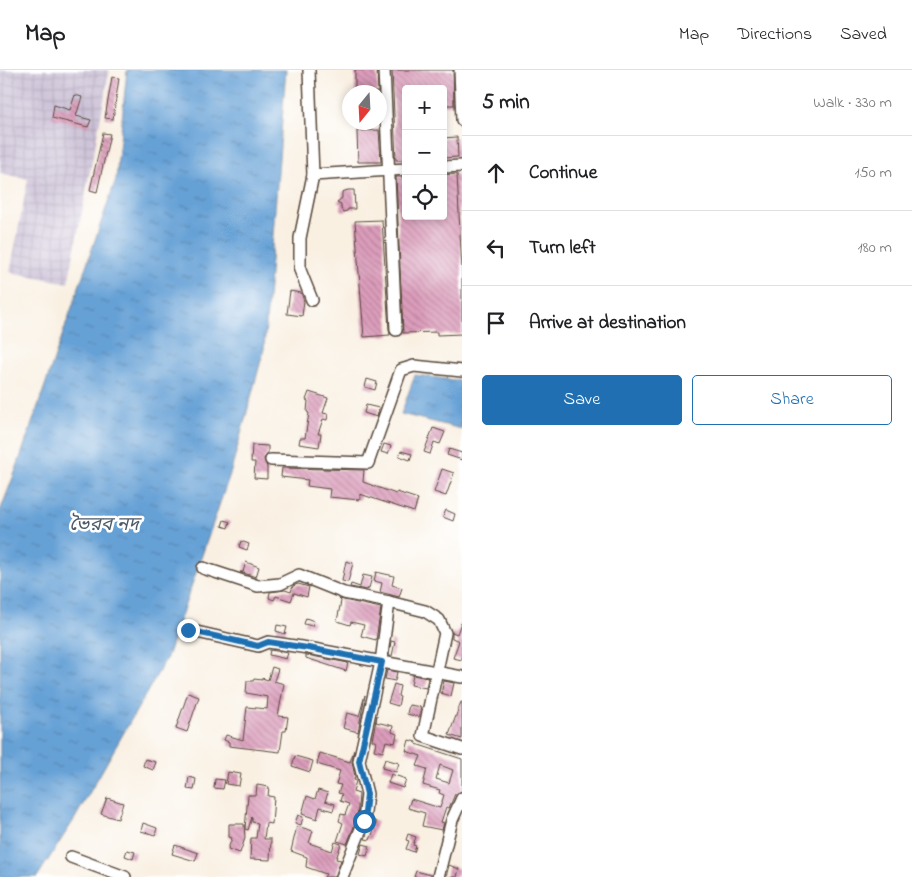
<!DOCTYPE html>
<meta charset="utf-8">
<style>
:root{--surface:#fff;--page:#f2f2f2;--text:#202124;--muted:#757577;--line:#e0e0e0;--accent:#1f6fb2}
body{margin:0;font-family:"Indie Flower","Noto Sans Bengali",sans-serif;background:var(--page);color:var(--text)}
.controls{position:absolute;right:15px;top:15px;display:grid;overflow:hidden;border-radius:5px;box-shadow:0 2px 8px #0003}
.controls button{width:45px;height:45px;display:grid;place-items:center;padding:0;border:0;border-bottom:1px solid var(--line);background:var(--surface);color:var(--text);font:25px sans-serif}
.compass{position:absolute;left:342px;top:15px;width:45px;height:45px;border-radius:50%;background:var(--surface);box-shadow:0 2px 8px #0003;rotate:198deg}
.stop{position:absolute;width:15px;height:15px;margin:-11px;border:4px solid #1f6fb2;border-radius:50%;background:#fff}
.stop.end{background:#1f6fb2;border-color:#fff;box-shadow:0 1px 5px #0008}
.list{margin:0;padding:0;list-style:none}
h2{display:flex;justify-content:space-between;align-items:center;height:65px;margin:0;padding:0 20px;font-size:21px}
h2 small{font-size:16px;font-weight:400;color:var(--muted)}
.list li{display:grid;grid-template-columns:32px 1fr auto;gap:15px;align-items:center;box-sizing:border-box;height:75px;padding:0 20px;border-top:1px solid var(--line)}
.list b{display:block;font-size:19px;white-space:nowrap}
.list em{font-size:16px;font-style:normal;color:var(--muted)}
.actions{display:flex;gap:10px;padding:15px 20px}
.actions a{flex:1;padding:11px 0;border:1px solid var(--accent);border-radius:5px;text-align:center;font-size:18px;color:var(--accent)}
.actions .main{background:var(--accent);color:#fff}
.icon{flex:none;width:28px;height:28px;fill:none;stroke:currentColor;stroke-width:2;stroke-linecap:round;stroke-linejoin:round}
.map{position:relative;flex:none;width:462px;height:807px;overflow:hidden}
header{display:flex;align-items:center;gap:30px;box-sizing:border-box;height:70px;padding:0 25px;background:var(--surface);border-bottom:1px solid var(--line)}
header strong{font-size:24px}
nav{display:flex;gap:28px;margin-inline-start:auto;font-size:18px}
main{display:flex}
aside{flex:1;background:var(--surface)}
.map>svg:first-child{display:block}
.industrial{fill:url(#industrial-grid)}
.water{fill:url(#water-ripples);stroke:#50667a}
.building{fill:url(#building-back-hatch);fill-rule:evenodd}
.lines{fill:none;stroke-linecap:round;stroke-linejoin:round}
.minor-casing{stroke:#58483b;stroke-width:14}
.minor{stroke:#fff;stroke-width:11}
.route{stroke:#1f6fb2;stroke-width:6}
.labels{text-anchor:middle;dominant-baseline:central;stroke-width:5;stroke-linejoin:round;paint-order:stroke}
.water-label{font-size:19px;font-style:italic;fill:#4c5a68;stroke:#fff}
</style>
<header>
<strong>Map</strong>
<nav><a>Map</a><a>Directions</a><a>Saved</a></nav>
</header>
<main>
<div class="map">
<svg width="462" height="807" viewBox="0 0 462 807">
<defs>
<pattern id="industrial-grid" width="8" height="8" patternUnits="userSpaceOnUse" patternTransform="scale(1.25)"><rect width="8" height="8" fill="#cabfd6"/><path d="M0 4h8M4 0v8" fill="none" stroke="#aea4b7"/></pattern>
<pattern id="water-ripples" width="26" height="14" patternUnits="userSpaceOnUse" patternTransform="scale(1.25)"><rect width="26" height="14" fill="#66a1d6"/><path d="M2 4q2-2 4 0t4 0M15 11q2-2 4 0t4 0" fill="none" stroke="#5583ad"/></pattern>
<pattern id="building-back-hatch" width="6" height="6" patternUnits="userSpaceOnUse" patternTransform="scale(1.25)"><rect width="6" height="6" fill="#dc9dbc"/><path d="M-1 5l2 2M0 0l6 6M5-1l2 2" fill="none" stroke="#b48098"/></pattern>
</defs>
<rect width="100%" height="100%" fill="#fff"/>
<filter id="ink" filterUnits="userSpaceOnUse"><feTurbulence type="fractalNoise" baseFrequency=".02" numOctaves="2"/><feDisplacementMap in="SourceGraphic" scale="10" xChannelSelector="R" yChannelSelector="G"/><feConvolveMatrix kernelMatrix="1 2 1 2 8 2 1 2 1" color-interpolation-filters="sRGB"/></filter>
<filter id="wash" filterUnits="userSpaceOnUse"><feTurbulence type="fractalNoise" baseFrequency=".0096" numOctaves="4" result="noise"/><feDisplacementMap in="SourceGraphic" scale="20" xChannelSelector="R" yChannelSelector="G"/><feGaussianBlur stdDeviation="1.12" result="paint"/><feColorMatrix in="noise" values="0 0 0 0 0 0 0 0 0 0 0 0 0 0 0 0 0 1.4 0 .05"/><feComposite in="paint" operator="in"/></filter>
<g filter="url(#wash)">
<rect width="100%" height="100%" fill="#f9f0e2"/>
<path class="industrial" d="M0 0H110L68 213 10 202 28 109 0 103Z"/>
<g class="water">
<path d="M127 0H286L264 279 231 401 167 587 74 750 37 807H0V441L17 397 116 109Z"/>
<path d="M415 305 462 311V359L401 344Z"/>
</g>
<g id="blocks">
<g class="building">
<path d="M355 0H377L378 22H355Z"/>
<path d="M392 0H453L454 35H443V19H406V90H396Z"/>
<path d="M112 7 119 8 113 49 105 48Z"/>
<path d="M75 25 82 27 76 46 91 50 88 57 52 48 54 35 70 40Z"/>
<path d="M379 60 381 92H358L357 61Z"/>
<path d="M103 63 110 64 97 122 90 120Z"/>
<path d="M457 67 458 87 443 88V68Z"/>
<path d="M457 104 462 201V264L437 265V262L403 263 396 107H406V146H443V105Z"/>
<path d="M348 120H354L355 139H348L347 141 343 142 341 139V134L337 132 342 128V122Z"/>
<path d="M382 150 389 260 390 265 364 267 355 151Z"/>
<path d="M290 221 301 223 304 231 302 246 287 244Z"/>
<path d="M367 309 377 312 375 320 365 317Z"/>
<path d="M309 322 328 328 323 343 328 344 327 350 323 349 318 364H321L319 377 299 374 300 368H305L309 343 307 342 308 331 306 330Z"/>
<path d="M366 335 379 338 377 347 364 343Z"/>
<path d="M433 358 445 362 440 374 434 372 430 384 424 382Z"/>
<path d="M384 374 391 376 388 384 381 382Z"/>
<path d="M252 375 268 376V383L264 389 267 397V409L254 408 255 392H251Z"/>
<path d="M449 379 462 383V390L447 385Z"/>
<path d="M401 381 412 384 410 390 399 386Z"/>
<path d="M282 398 364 400 363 412 396 424 397 422 418 429 414 442 360 424V430L329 427 330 419 307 416 308 410 281 407Z"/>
<path d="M442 399 454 403 446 426 434 422Z"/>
<path d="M446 440 455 444 453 451 443 447Z"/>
<path d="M224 450 230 452 228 458 222 456Z"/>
<path d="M241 471 249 474 247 480 239 477Z"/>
<path d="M346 491 353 493 348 512 342 511Z"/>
<path d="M246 492 259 497 256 507 240 502H243Z"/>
<path d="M376 502 394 506 392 515 402 518 399 527 380 522 382 513 374 511Z"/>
<path d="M363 505 372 507 369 518H368L367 520 350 517 351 514 360 517Z"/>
<path d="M298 514 309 517 307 527 294 523 291 531 276 526 274 530 269 528 270 522 285 520 291 522 293 516Z"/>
<path d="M339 529 381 538 376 570 361 566 364 555 351 552 350 555 337 551 341 531Z"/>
<path d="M306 548 314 551 312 556 304 554Z"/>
<path d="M461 553H462V590L453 588 459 571 452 568V562L457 564Z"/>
<path d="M277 555 287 557 285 564 276 561Z"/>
<path d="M391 571 395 572 392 586H389Z"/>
<path d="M270 580 288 583 286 589 269 585Z"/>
<path d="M306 585H307L348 593 346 601 306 588Z"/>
<path d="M272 597 278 599 274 611 284 614 278 646 288 647 286 661H283L280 682 229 676V672L224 670 226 665 243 670 247 637 267 639 268 627 246 623 247 611H253L254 609 262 610V608L268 610Z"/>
<path d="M387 600 397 602 395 611 385 609Z"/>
<path d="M413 605 428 608 426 618 411 615Z"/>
<path d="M444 611 454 613 451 626 441 623Z"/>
<path d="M394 614 400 616 398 626 400 627 398 636 388 633Z"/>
<path d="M188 623 199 627 187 662 176 658Z"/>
<path d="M365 625 358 662 343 658 347 643 359 646Z"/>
<path d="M461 632H462V669L449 665Z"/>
<path d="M409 635 421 637 419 647 407 644Z"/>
<path d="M377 645 376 652 393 656 392 662 397 664 395 673 386 671 383 682 374 680 376 672 372 670Z"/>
<path d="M409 670 416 672V674L462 689V721L455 724 449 738 446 737 441 752 444 753 442 760 422 756 425 743 408 738 411 729 440 738 444 725 439 723 440 720 423 715 427 699 417 696 421 686 406 681ZM440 695 453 700 449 713 436 709Z"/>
<path d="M354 680 352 692 355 707 354 710 356 711 353 722 359 724 357 749 347 774 337 771 343 753 339 751 341 744 345 745 349 734 340 731 342 724 338 723 341 715 336 714 340 701 317 694 320 683 350 692Z"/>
<path d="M295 686 313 691 310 702 292 696Z"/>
<path d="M145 689 156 692 153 700 143 696Z"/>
<path d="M385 689 399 693 396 702 382 698Z"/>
<path d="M228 702 241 704 239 716 226 714Z"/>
<path d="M391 704 406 709 403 718 388 713Z"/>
<path d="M189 707 196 709 194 720 187 719Z"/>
<path d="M215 709 225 710 223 719 214 718Z"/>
<path d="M257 715 269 717 268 726 274 727 272 754 266 753 264 769H271L270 790 250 789 251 768H256L258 753 252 752V747L248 760 245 759 248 725H256Z"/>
<path d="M318 720 328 723 325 731 335 734 333 741 320 737 317 749 302 744 307 726 315 729Z"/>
<path d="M107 728 123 733 118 749 101 744Z"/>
<path d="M298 745 303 747 301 755 295 753Z"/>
<path d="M372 750 377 752 370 770 365 769Z"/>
<path d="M143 753 157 758 155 765 141 761Z"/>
<path d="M229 754H244L245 768 240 783 228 779 232 768 229 767Z"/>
<path d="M297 756 313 761 309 773 332 781 335 772 341 774 336 789 341 790 335 807H324L326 804 306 797 307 787 291 781Z"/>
<path d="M408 764 416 767 413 775 416 776 414 782 406 779 409 771 406 770Z"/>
<path d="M363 774 370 776 367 786 360 784Z"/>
<path d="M175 775 198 783 195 791 172 784Z"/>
<path d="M127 780 135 782 133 789 125 786Z"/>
<path d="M449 795 459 799 457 807H446Z"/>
<path d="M416 801 431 805V807H414Z"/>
</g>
</g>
</g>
<g filter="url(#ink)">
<use href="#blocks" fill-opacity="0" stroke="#58483b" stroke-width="1"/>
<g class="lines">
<defs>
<g id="minor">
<path d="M309 0 313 105 300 168V200L312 230"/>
<path d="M384 0 396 260"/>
<path d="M460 0 462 50"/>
<path d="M443 97 462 96"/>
<path d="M313 105 406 99"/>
<path d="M271 390 368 393 401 300 414 296 462 301"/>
<path d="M203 498 258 516 280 514 299 505 344 523 389 532 425 541 439 550 445 563 423 666 462 679"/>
<path d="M188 560 258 576 268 572 308 578 462 607"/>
<path d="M71 787 125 807"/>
<path d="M342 807 364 751 367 724 359 691 381 592 389 532"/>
<path d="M438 807 452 750 462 728"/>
</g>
</defs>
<use href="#minor" class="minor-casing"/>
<use href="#minor" class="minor"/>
</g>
</g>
<g class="lines" filter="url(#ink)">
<path class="route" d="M188 560 258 576 268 572 308 578 382 592 359 691 367 724 364 751"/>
</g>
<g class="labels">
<g class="water-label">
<text x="104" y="455">ভৈরব নদ</text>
</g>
</g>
</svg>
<div class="controls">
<button>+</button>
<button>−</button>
<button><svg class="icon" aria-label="locate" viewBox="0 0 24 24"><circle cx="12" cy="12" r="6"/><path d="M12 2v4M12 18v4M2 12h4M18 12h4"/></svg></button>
</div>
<svg class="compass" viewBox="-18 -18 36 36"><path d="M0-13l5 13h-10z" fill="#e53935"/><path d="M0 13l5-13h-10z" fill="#757577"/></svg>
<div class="stop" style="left:364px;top:751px"></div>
<div class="stop end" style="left:188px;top:560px"></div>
</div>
<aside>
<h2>5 min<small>Walk · 330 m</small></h2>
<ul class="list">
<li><svg class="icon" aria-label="ahead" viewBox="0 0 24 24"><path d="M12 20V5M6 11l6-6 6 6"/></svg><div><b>Continue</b></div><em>150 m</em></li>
<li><svg class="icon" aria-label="left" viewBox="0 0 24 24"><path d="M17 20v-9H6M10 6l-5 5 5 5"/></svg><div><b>Turn left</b></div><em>180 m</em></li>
<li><svg class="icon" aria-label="arrive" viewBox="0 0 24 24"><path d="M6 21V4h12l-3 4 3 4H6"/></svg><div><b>Arrive at destination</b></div></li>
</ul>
<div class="actions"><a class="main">Save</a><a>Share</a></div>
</aside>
</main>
